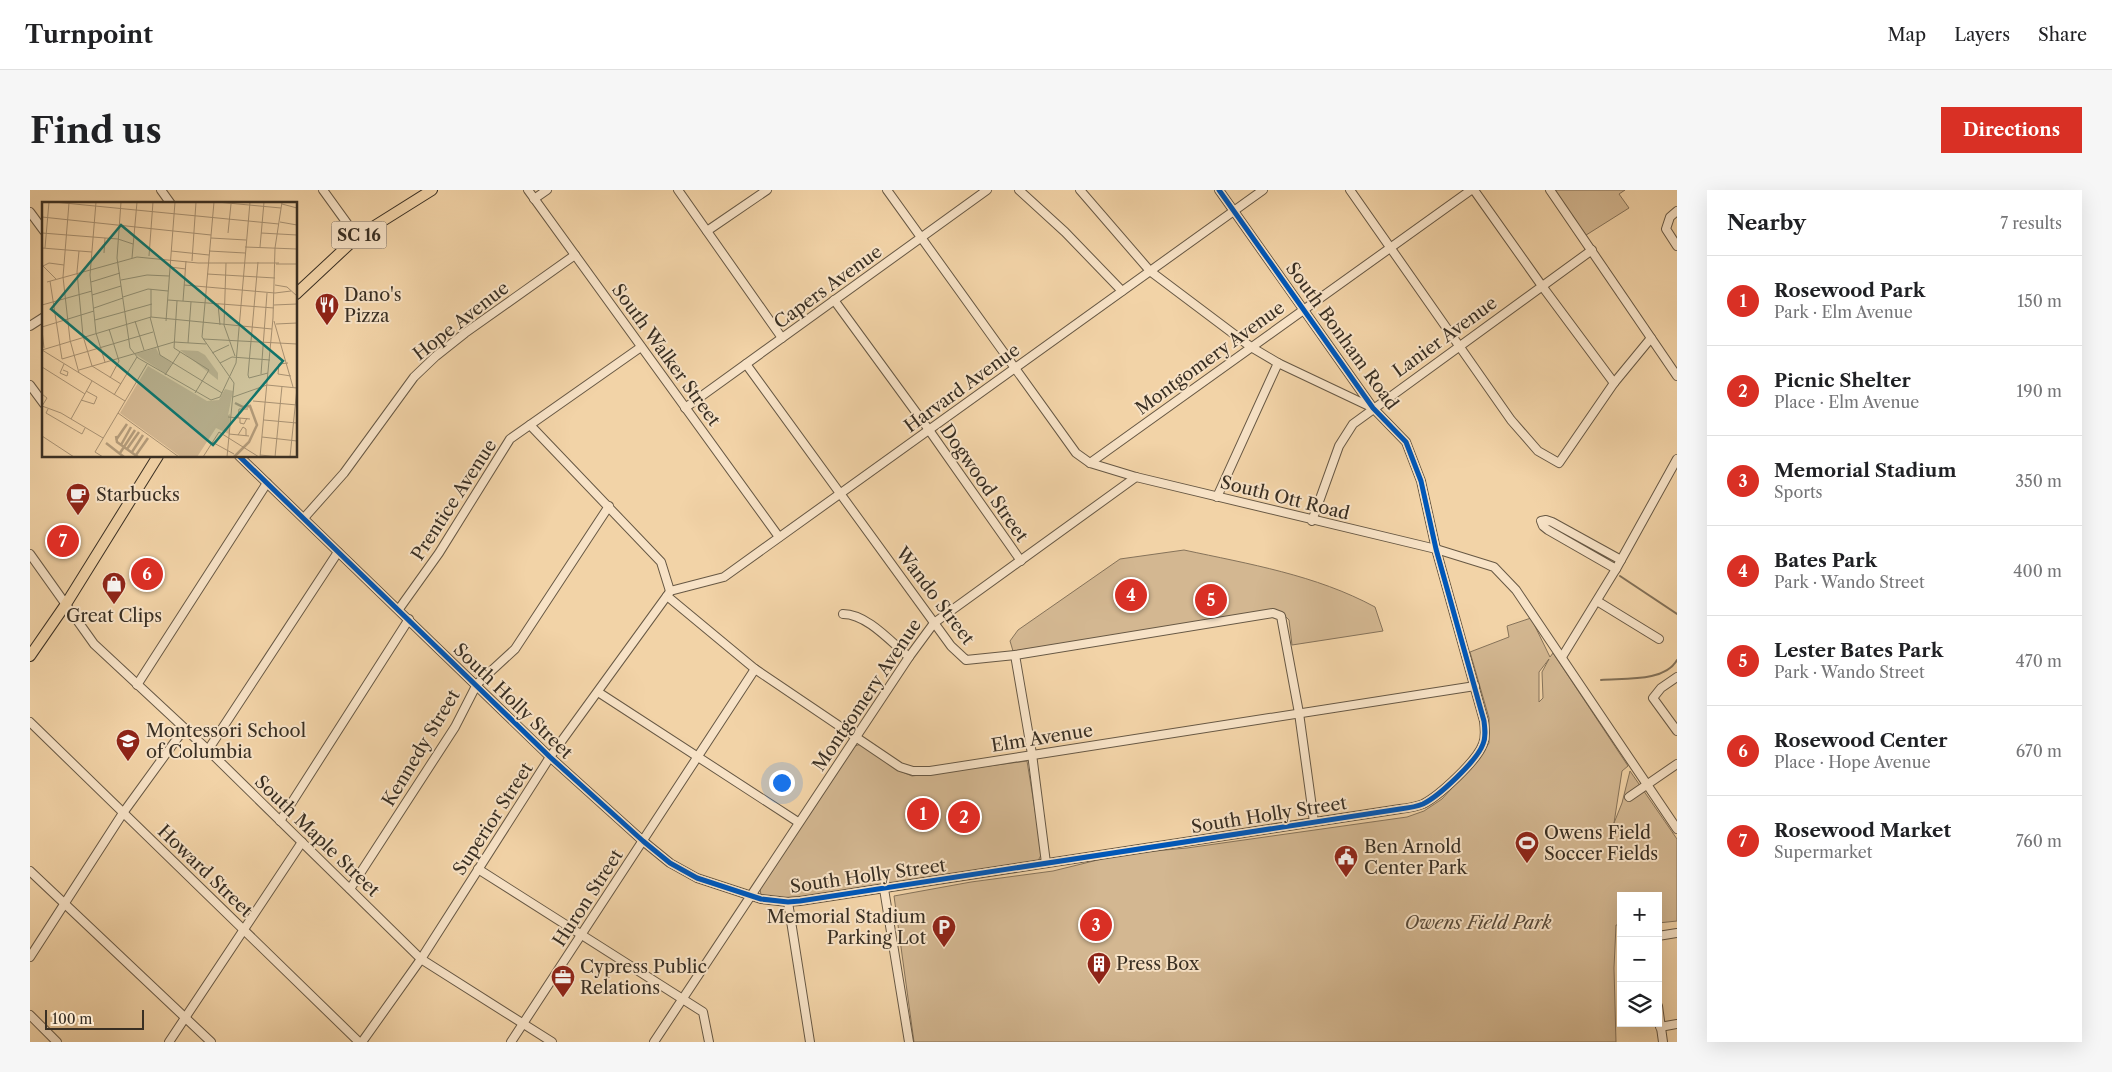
<!DOCTYPE html>
<meta charset="utf-8">
<style>
:root{--surface:#fff;--page:#f6f6f6;--text:#202124;--muted:#757577;--line:#e0e0e0;--accent:#d93025}
body{margin:0;font-family:"Libre Caslon Text",serif;background:var(--page);color:var(--text)}
.controls{position:absolute;right:15px;bottom:15px;display:grid;overflow:hidden;border-radius:0px;box-shadow:0 5px 20px #0002}
.controls button{width:45px;height:45px;display:grid;place-items:center;padding:0;border:0;border-bottom:1px solid var(--line);background:var(--surface);color:var(--text);font:25px sans-serif}
.scale{position:absolute;left:15px;bottom:12px;width:99px;box-sizing:border-box;padding-left:5px;border:2px solid #392f23;border-top:0;font-size:14px;line-height:18px;white-space:nowrap;color:#392f23;-webkit-text-stroke:4px #f7e2c6;paint-order:stroke}
.you{position:absolute;left:751px;top:592px;width:18px;height:18px;margin:-12px;border:4px solid #fff;border-radius:50%;background:#1a73e8;box-shadow:0 0 0 8px #1a73e833}
.badge{display:grid;place-items:center;width:32px;height:32px;border-radius:50%;background:var(--accent);color:#fff;font-size:16px;font-weight:700}
.pin{position:absolute;translate:-50% -50%;border:2px solid #fff;box-shadow:0 1px 5px #0006}
.list{margin:0;padding:0;list-style:none}
h2{display:flex;justify-content:space-between;align-items:center;height:65px;margin:0;padding:0 20px;font-size:21px}
h2 small{font-size:16px;font-weight:400;color:var(--muted)}
.list li{display:grid;grid-template-columns:32px 1fr auto;gap:15px;align-items:center;box-sizing:border-box;height:90px;padding:0 20px;border-top:1px solid var(--line)}
.list b{display:block;font-size:19px;white-space:nowrap}
.list p{margin:0;font-size:16px;white-space:nowrap;color:var(--muted)}
.list em{font-size:16px;font-style:normal;color:var(--muted)}
.icon{flex:none;width:28px;height:28px;fill:none;stroke:currentColor;stroke-width:2;stroke-linecap:round;stroke-linejoin:round}
.map{position:relative;flex:none;width:1647px;height:852px;overflow:hidden;border-radius:0px}
header{display:flex;align-items:center;gap:30px;box-sizing:border-box;height:70px;padding:0 25px;background:var(--surface);border-bottom:1px solid var(--line)}
header strong{font-size:24px}
nav{display:flex;gap:28px;margin-inline-start:auto;font-size:18px}
.intro{display:flex;align-items:center;justify-content:space-between;box-sizing:border-box;height:120px;padding:0 30px}
h1{margin:0;font-size:35px}
.button{padding:12px 22px;border-radius:0px;background:var(--accent);color:#fff;font-size:18px;font-weight:700}
main{display:flex;gap:30px;padding:0 30px}
aside{flex:1;background:var(--surface);border-radius:0px;box-shadow:0 5px 20px #0002}
.map>svg:first-child{display:block}
.green{fill:#d3b791;stroke:#86735a;fill-rule:evenodd}
.lines{fill:none;stroke-linecap:round;stroke-linejoin:round}
.stream{stroke:#827057;stroke-width:2}
.minor-casing{stroke:#675844;stroke-width:10}
.major-casing{stroke:#392f23;stroke-width:12}
.minor{stroke:#f7e2c6;stroke-width:8}
.major{stroke:#f2d3a7;stroke-width:10}
.cycleway-casing{stroke:#f7e2c6;stroke-width:8}
.cycleway{stroke:#0057b8;stroke-width:5}
.labels{text-anchor:middle;dominant-baseline:central;stroke-width:4;stroke-linejoin:round;paint-order:stroke}
.shield{fill:#f7e2c6;stroke:#726554;stroke-width:1}
.shield-label{font-size:16px;font-weight:bold;fill:#392f23}
.street-label{font-size:18px;fill:#392f23;stroke:#f7e2c6}
.poi-label{font-size:18px;fill:#392f23;stroke:#f7e2c6;text-anchor:start}
.park-label{font-size:18px;font-style:italic;fill:#584a39;stroke:#f7e2c6}
.inset-river{fill:none;stroke:#b39b7a;stroke-width:2.5}
.inset-road{fill:none;stroke:#a89172;stroke-width:1}
.view{fill:#0f766e;fill-opacity:0.15;stroke:#0f766e;stroke-width:2.5}
.inset-edge{fill:none;stroke:#392f23;stroke-width:2.5}
</style>
<header>
<strong>Turnpoint</strong>
<nav><a>Map</a><a>Layers</a><a>Share</a></nav>
</header>
<div class="intro"><h1>Find us</h1><a class="button">Directions</a></div>
<main>
<div class="map">
<svg width="1647" height="852" viewBox="0 0 1647 852">
<rect width="100%" height="100%" fill="#f2d3a7"/>
<filter id="stains"><feTurbulence type="fractalNoise" baseFrequency=".004" numOctaves="4"/><feColorMatrix values="0 0 0 0 .2 0 0 0 0 .09 0 0 0 0 .02 0 0 0 .5 -.17"/></filter>
<radialGradient id="worn" r=".72"><stop offset=".6" stop-color="#630" stop-opacity="0"/><stop offset="1" stop-color="#630" stop-opacity=".3"/></radialGradient>
<g class="green">
<path d="M1520 0H1595L1589 4 1599 18 1553 47Z"/>
<path d="M1154 360C1219 374 1286 385 1345 417L1353 441 1262 455 1259 430 1251 422 983 461 980 451 988 440 1090 369Z"/>
<path d="M1501 428 1520 467 1523 463 1598 576 1592 581 1584 633 1592 613 1600 581 1647 649V731L1628 733V706H1591V735H1586L1584 778 1586 852H884L864 706 941 692 1023 681 1092 664 1157 658 1377 627 1394 621 1412 609 1450 567 1459 553V528L1440 462 1479 447 1477 436ZM1519 469 1512 482 1513 508 1509 512V482Z"/>
<path d="M831 554 870 581 882 586 997 571 1012 663 1008 671 781 706 747 708 731 705 730 699 825 556Z"/>
</g>
<g class="lines">
<g class="stream">
<path d="M1590 386 1647 424"/>
<path d="M1571 490C1594 488 1635 492 1647 470"/>
</g>
<defs>
<g id="minor">
<path d="M131 0 141 14"/>
<path d="M293 0 327 47"/>
<path d="M498 0 749 347"/>
<path d="M648 0 752 148"/>
<path d="M857 0 1046 263 1060 273 1106 287 1406 359 1464 377 1486 400 1647 639"/>
<path d="M989 0 1035 42 1092 101"/>
<path d="M1050 0 1120 81 1221 157 1248 173 1341 217"/>
<path d="M1320 0 1481 230 1508 261 1529 273 1584 193 1621 148"/>
<path d="M1444 0 1512 96 1584 193"/>
<path d="M1520 0 1647 186"/>
<path d="M504 9 517 0"/>
<path d="M1647 21 1640 27 1636 39 1647 56"/>
<path d="M0 22 14 41"/>
<path d="M677 41 737 0"/>
<path d="M804 110 899 240 991 371"/>
<path d="M0 136 14 127"/>
<path d="M716 174 921 456 936 470 985 465 1243 423 1251 426 1269 523 1284 632"/>
<path d="M0 195 14 214"/>
<path d="M655 218 957 0"/>
<path d="M500 235 631 372 640 401"/>
<path d="M209 266 520 567 613 651 640 673 667 688 731 709 758 712 770 711 1370 619C1378 618 1386 617 1393 614 1409 606 1447 571 1453 554 1456 547 1455 539 1454 531L1406 359 1391 291 1376 252 1343 218 1189 0"/>
<path d="M1060 273 1441 0"/>
<path d="M1187 307 1248 173"/>
<path d="M274 328 314 283 384 187 406 166 435 143 545 65"/>
<path d="M1282 331 1309 256 1323 234 1562 60"/>
<path d="M0 364 64 454 178 560 391 769 522 852"/>
<path d="M1586 379 1518 340 1513 336 1511 331 1516 330 1522 332 1591 370"/>
<path d="M640 401 694 387 1233 0"/>
<path d="M637 406 725 479 870 577 883 581H900L1445 496"/>
<path d="M1567 411 1629 449"/>
<path d="M369 419 409 363 480 249 611 157"/>
<path d="M813 424C837 424 861 452 879 467"/>
<path d="M985 465 1002 564 1016 673"/>
<path d="M1532 467 1586 379 1647 269"/>
<path d="M1647 487 1631 498 1623 508 1647 541"/>
<path d="M107 495 237 293"/>
<path d="M568 502 768 632"/>
<path d="M0 532 329 852"/>
<path d="M178 560 308 362"/>
<path d="M1599 607 1647 574"/>
<path d="M250 631 379 429"/>
<path d="M448 679 673 822 679 852"/>
<path d="M0 681 181 852"/>
<path d="M320 699 425 537 447 494 485 459 579 316"/>
<path d="M854 699 879 852"/>
<path d="M758 712 780 852"/>
<path d="M1628 746 1647 743"/>
<path d="M0 767 93 623 154 539"/>
<path d="M1628 816 1633 852"/>
<path d="M0 825 27 852"/>
<path d="M1630 837 1647 834"/>
<path d="M139 852 272 652"/>
<path d="M332 852 391 769 520 567 639 403"/>
<path d="M481 852 725 479"/>
<path d="M624 852 879 467 904 433 1106 287"/>
</g>
<g id="major">
<path d="M266 104 327 47 402 0"/>
<path d="M0 466 36 414 128 266"/>
</g>
</defs>
<use href="#minor" class="minor-casing"/>
<use href="#major" class="major-casing"/>
<use href="#minor" class="minor"/>
<use href="#major" class="major"/>
<defs>
<path id="cycleway" d="M209 266 520 567 613 651 640 673 667 688 731 709 758 712 770 711 1370 619C1378 618 1386 617 1393 614 1409 606 1447 571 1453 554 1456 547 1455 539 1454 531L1406 359 1391 291 1376 252 1343 218 1189 0"/>
</defs>
<use href="#cycleway" class="cycleway-casing"/>
<use href="#cycleway" class="cycleway"/>
</g>
<defs>
<symbol id="restaurant-pin" viewBox="-11 -11 22 30"><path d="M0 17L-7.5 6A9.5 9.5 0 1 1 7.5 6Z" fill="#8f2418" stroke="#f7e2c6"/><path d="M-5-6h1v4h1v-4h1v4h1v-4h1v5L-1.5 .5V6h-2V.5L-5-1ZM5-6V6H3V1.5H1.5Q1.5-4 5-6Z" fill="#fff"/></symbol>
<symbol id="cafe-pin" viewBox="-11 -11 22 30"><path d="M0 17L-7.5 6A9.5 9.5 0 1 1 7.5 6Z" fill="#8f2418" stroke="#f7e2c6"/><path d="M-5.5-4.5H6V0H3Q3 3.5 0 3.5H-2.5Q-5.5 3.5-5.5 0ZM3-3.2v2h1.7v-2ZM-6 4.5H4V6H-6Z" fill="#fff"/></symbol>
<symbol id="shop-pin" viewBox="-11 -11 22 30"><path d="M0 17L-7.5 6A9.5 9.5 0 1 1 7.5 6Z" fill="#8f2418" stroke="#f7e2c6"/><path d="M-5-2.5h2.3a2.7 3.5 0 0 1 5.4 0H5L5.5 6h-11ZM-1.5-2.5h3a1.5 2.3 0 0 0-3 0Z" fill="#fff"/></symbol>
<symbol id="school-pin" viewBox="-11 -11 22 30"><path d="M0 17L-7.5 6A9.5 9.5 0 1 1 7.5 6Z" fill="#8f2418" stroke="#f7e2c6"/><path d="M0-5L7-2L0 1L-7-2ZM-4 1L0 2.5L4 1V4Q0 6-4 4Z" fill="#fff"/></symbol>
<symbol id="stadium-pin" viewBox="-11 -11 22 30"><path d="M0 17L-7.5 6A9.5 9.5 0 1 1 7.5 6Z" fill="#8f2418" stroke="#f7e2c6"/><path d="M0-5a6.5 5 0 1 0 0 10a6.5 5 0 1 0 0-10ZM-3.5-1.8h7v3.6h-7Z" fill="#fff"/></symbol>
<symbol id="civic-pin" viewBox="-11 -11 22 30"><path d="M0 17L-7.5 6A9.5 9.5 0 1 1 7.5 6Z" fill="#8f2418" stroke="#f7e2c6"/><path d="M-.6-6.5H3V-4.5H.6V-3L4-1V1h2V6H-6V1h2V-1L-.6-3ZM-1.2 2.5V6h2.4V2.5Z" fill="#fff"/></symbol>
<symbol id="parking-pin" viewBox="-11 -11 22 30"><path d="M0 17L-7.5 6A9.5 9.5 0 1 1 7.5 6Z" fill="#8f2418" stroke="#f7e2c6"/><path d="M-3.5-5.5H1a3.5 3.5 0 0 1 0 7H-1V5.5H-3.5ZM-1-3.4V-.6H.8a1.4 1.4 0 0 0 0-2.8Z" fill="#fff"/></symbol>
<symbol id="building-pin" viewBox="-11 -11 22 30"><path d="M0 17L-7.5 6A9.5 9.5 0 1 1 7.5 6Z" fill="#8f2418" stroke="#f7e2c6"/><path d="M-4-6H4V6H1V3H-1V6H-4ZM-2.5-4.3h1.7v1.8h-1.7ZM.8-4.3h1.7v1.8H.8ZM-2.5-1h1.7V.8h-1.7ZM.8-1h1.7V.8H.8Z" fill="#fff"/></symbol>
<symbol id="office-pin" viewBox="-11 -11 22 30"><path d="M0 17L-7.5 6A9.5 9.5 0 1 1 7.5 6Z" fill="#8f2418" stroke="#f7e2c6"/><path d="M-6-3h4V-5.5h4V-3h4V5H-6ZM-1-4.5V-3h2v-1.5ZM-6 0V1H6V0Z" fill="#fff"/></symbol>
</defs>
<g fill-rule="evenodd">
<use href="#restaurant-pin" x="283" y="101" width="28" height="38"/>
<use href="#cafe-pin" x="34" y="291" width="28" height="38"/>
<use href="#shop-pin" x="70" y="380" width="28" height="38"/>
<use href="#school-pin" x="84" y="537" width="28" height="38"/>
<use href="#stadium-pin" x="1483" y="639" width="28" height="38"/>
<use href="#civic-pin" x="1302" y="653" width="28" height="38"/>
<use href="#parking-pin" x="900" y="723" width="28" height="38"/>
<use href="#building-pin" x="1055" y="760" width="28" height="38"/>
<use href="#office-pin" x="519" y="773" width="28" height="38"/>
</g>
<g class="labels">
<rect class="shield" x="301.5" y="31.5" width="55" height="27" rx="4"/>
<g class="shield-label">
<text x="329" y="45">SC 16</text>
</g>
<g class="street-label">
<text transform="translate(798 97) rotate(-36)">Capers Avenue</text>
<text transform="translate(431 131) rotate(-38)">Hope Avenue</text>
<text transform="translate(1312 146) rotate(54)">South Bonham Road</text>
<text transform="translate(1415 147) rotate(-36)">Lanier Avenue</text>
<text transform="translate(636 165) rotate(54)">South Walker Street</text>
<text transform="translate(1180 168) rotate(-36)">Montgomery Avenue</text>
<text transform="translate(932 198) rotate(-36)">Harvard Avenue</text>
<text transform="translate(954 293) rotate(55)">Dogwood Street</text>
<text transform="translate(1255 308) rotate(14)">South Ott Road</text>
<text transform="translate(424 310) rotate(-57)">Prentice Avenue</text>
<text transform="translate(905 406) rotate(53)">Wando Street</text>
<text transform="translate(837 505) rotate(-56)">Montgomery Avenue</text>
<text transform="translate(483 511) rotate(44)">South Holly Street</text>
<text transform="translate(1012 548) rotate(-9)">Elm Avenue</text>
<text transform="translate(391 558) rotate(-59)">Kennedy Street</text>
<text transform="translate(1239 625) rotate(-9)">South Holly Street</text>
<text transform="translate(463 629) rotate(-57)">Superior Street</text>
<text transform="translate(287 646) rotate(44)">South Maple Street</text>
<text transform="translate(175 681) rotate(44)">Howard Street</text>
<text transform="translate(838 686) rotate(-8)">South Holly Street</text>
<text transform="translate(558 708) rotate(-57)">Huron Street</text>
</g>
<g class="poi-label">
<text x="314" y="105">Dano's<tspan x="314" dy="21">Pizza</tspan></text>
<text x="66" y="305">Starbucks</text>
<text x="84" y="426" text-anchor="middle">Great Clips</text>
<text x="116" y="541">Montessori School<tspan x="116" dy="21">of Columbia</tspan></text>
<text x="1514" y="643">Owens Field<tspan x="1514" dy="21">Soccer Fields</tspan></text>
<text x="1334" y="657">Ben Arnold<tspan x="1334" dy="21">Center Park</tspan></text>
<text x="896" y="727" text-anchor="end">Memorial Stadium<tspan x="896" dy="21">Parking Lot</tspan></text>
<text x="1086" y="774">Press Box</text>
<text x="550" y="777">Cypress Public<tspan x="550" dy="21">Relations</tspan></text>
</g>
<g class="park-label">
<text x="1448" y="733">Owens Field Park</text>
</g>
</g>
<g transform="translate(12 12)">
<rect width="255" height="255" fill="#f2d3a7"/>
<path d="M114 146 117 152 130 161 124 172 93 152ZM138 148 156 149 163 153 176 171V178ZM106 164 165 199 177 198 183 187 191 189 186 213 188 212 187 232 174 226 155 255H139L78 211Z" fill="#d3b791"/>
<path class="inset-river" d="M74 234 75 240 96 255M74 238 85 222M64 241 82 255M79 243 89 225M85 247 97 230M90 250 101 233M78 251 93 228M94 253 106 236M192 255 207 240 215 223 208 204 201 205 193 201"/>
<path class="inset-road" d="M12 0 237 22M54 0 48 73 54 131 63 160M79 0 75 56 88 146 96 156 169 198 178 195 194 161 208 0M172 0 160 135 192 181 185 255M175 0 239 6M27 1 21 75 28 138 37 171M240 2 255 6M0 15 169 33M238 20 255 23M0 31 76 37 91 42M186 31 189 2M219 31 255 33M169 36 204 38M203 45 255 47M218 45 222 0M0 46 50 50M3 46 7 0M37 49 35 70 41 134 50 164 79 182M129 49 167 53M167 49 203 51M62 51 63 36M107 54 111 0M90 56 95 0M150 59 154 0M216 60 206 173 207 176 226 171M184 61 182 123 193 154M234 62H255M0 63 14 77M1 64 7 61 22 63M128 65 144 67M165 72 233 76M79 78 105 73 127 74M8 79 20 157M5 80 95 55 156 61H237M49 80 78 71M142 83 233 91 249 89M233 83 245 85 255 94M109 87V115M50 93 79 84M81 95 106 87 126 89M126 98 232 106M135 99 132 146 167 168 153 191M141 99 144 59M176 102 178 123M0 103 50 89M232 103 255 102M52 106 81 96M108 115 118 153 180 191M109 115 230 127M53 118 110 102M93 119 102 148M124 119 133 0M232 119 251 185M234 122 255 121M0 125 52 109M67 127 77 159 68 176M0 128 2 146M161 137 255 142M146 141 149 100M0 148 109 115M0 148 83 199M170 151 187 143M20 157 111 130M178 161 190 155 228 158M246 161 237 162 236 172 249 174M0 165 43 192M21 168 26 170 25 174 18 171 22 162M37 168 132 140 164 142M219 172 225 91M123 173 138 150M0 192 5 196 0 204M72 193 95 155M191 195 225 183 255 186 248 255M39 198 52 202 55 195 44 189M211 199 255 203M0 204 19 211 61 236M6 207 4 211 40 232 43 226M76 211 137 255M186 215 208 217M196 216 197 207H206M198 216V221L202 222 205 216M29 217 50 179M222 218 255 221M187 232 207 234M196 233 201 225 204 227V234M0 234 32 255M220 235 255 239M170 240 192 252M218 253 238 255M61 255 53 250 105 162M161 255 177 230 217 255M218 255 231 116 233 46 240 0M233 255 240 184"/>
<path class="view" d="M79 23 241 159 171 243 9 107Z"/>
<rect width="255" height="255" class="inset-edge"/>
</g>
<rect width="100%" height="100%" filter="url(#stains)"/>
<rect width="100%" height="100%" fill="url(#worn)"/>
</svg>
<div class="controls">
<button>+</button>
<button>−</button>
<button><svg class="icon" aria-label="layers" viewBox="0 0 24 24"><path d="M12 4l9 5-9 5-9-5zM3 14l9 5 9-5"/></svg></button>
</div>
<div class="scale">100 m</div>
<div class="you"></div>
<div class="pin badge" style="left:893px;top:624px">1</div>
<div class="pin badge" style="left:934px;top:627px">2</div>
<div class="pin badge" style="left:1066px;top:735px">3</div>
<div class="pin badge" style="left:1101px;top:405px">4</div>
<div class="pin badge" style="left:1181px;top:410px">5</div>
<div class="pin badge" style="left:117px;top:384px">6</div>
<div class="pin badge" style="left:33px;top:351px">7</div>
</div>
<aside>
<h2>Nearby<small>7 results</small></h2>
<ul class="list">
<li><span class="badge">1</span><div><b>Rosewood Park</b><p>Park · Elm Avenue</p></div><em>150 m</em></li>
<li><span class="badge">2</span><div><b>Picnic Shelter</b><p>Place · Elm Avenue</p></div><em>190 m</em></li>
<li><span class="badge">3</span><div><b>Memorial Stadium</b><p>Sports</p></div><em>350 m</em></li>
<li><span class="badge">4</span><div><b>Bates Park</b><p>Park · Wando Street</p></div><em>400 m</em></li>
<li><span class="badge">5</span><div><b>Lester Bates Park</b><p>Park · Wando Street</p></div><em>470 m</em></li>
<li><span class="badge">6</span><div><b>Rosewood Center</b><p>Place · Hope Avenue</p></div><em>670 m</em></li>
<li><span class="badge">7</span><div><b>Rosewood Market</b><p>Supermarket</p></div><em>760 m</em></li>
</ul>
</aside>
</main>
